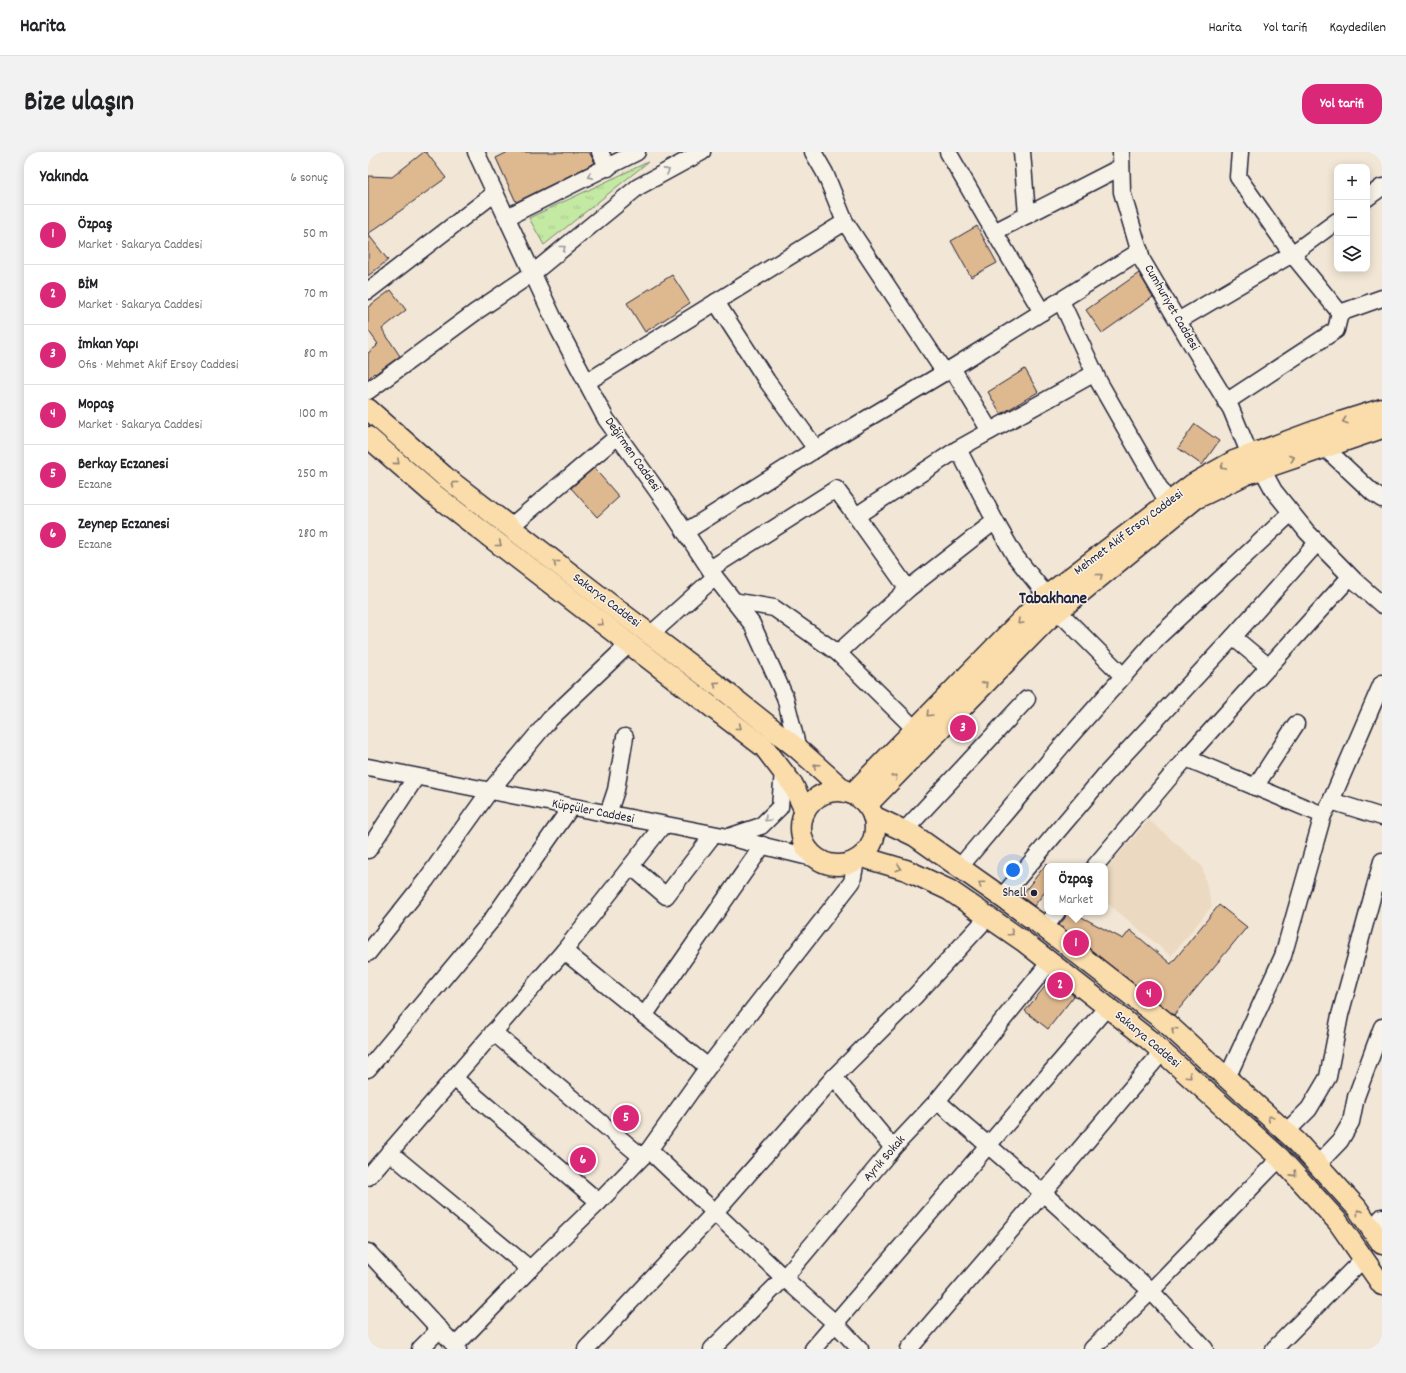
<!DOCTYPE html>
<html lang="tr">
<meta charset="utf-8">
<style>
:root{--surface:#fff;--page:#f2f2f2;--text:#202124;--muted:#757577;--line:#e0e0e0;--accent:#db2777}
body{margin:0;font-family:Dekko,sans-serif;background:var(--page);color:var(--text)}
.controls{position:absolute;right:12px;top:12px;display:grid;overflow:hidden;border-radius:8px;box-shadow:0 2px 10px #0003}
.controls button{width:36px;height:36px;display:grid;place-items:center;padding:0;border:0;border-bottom:1px solid var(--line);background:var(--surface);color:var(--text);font:20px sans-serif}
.you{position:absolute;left:645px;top:718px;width:14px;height:14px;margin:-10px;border:3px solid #fff;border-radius:50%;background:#1a73e8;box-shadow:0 0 0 6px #1a73e833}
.badge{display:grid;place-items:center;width:26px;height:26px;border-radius:50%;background:var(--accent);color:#fff;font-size:13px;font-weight:700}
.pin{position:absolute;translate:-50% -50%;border:2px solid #fff;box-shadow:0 1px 4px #0006}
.popup{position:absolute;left:676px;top:711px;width:64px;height:52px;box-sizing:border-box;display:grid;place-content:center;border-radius:8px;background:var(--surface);filter:drop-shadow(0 1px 3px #0005);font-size:13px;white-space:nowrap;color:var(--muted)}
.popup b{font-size:15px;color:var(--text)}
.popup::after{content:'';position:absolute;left:50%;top:100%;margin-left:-8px;border:8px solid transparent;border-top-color:var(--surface)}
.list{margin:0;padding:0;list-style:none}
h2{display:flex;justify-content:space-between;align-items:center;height:52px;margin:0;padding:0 16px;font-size:17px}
h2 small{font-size:13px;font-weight:400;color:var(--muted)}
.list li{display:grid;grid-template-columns:26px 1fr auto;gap:12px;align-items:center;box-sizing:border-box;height:60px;padding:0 16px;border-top:1px solid var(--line)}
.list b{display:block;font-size:15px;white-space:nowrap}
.list p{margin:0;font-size:13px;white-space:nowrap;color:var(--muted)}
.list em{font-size:13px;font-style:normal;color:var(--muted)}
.icon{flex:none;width:22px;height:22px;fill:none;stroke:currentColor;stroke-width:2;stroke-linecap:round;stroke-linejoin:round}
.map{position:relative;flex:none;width:1014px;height:1197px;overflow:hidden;border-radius:16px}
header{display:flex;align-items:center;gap:24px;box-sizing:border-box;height:56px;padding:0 20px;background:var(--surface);border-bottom:1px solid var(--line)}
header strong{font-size:19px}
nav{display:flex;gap:22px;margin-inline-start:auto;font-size:14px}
.intro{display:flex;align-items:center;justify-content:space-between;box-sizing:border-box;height:96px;padding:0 24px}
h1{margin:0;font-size:28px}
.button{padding:10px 18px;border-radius:16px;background:var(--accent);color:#fff;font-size:14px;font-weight:700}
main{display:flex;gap:24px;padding:0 24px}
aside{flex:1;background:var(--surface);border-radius:16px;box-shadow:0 2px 10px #0003}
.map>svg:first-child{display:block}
.built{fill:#ecd9c1}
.grass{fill:url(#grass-tufts);stroke:#73866f}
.building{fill:#deb88f;stroke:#22223b}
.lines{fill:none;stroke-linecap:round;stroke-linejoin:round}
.minor-casing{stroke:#22223b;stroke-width:19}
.major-casing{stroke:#22223b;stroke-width:23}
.minor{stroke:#f7f3e8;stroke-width:16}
.major{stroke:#faddab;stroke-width:20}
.oneway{stroke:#97959a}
.oneway2{stroke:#8e8073}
.poi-dot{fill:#22223b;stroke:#f7f3e8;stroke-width:1.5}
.labels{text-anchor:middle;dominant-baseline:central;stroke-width:3;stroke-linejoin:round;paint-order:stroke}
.street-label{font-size:13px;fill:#22223b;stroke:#f7f3e8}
.poi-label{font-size:13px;fill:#22223b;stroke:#f7f3e8;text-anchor:end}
.district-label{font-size:17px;font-weight:bold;fill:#22223b;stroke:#f7f3e8}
</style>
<header>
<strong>Harita</strong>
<nav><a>Harita</a><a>Yol tarifi</a><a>Kaydedilen</a></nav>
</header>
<div class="intro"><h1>Bize ulaşın</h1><a class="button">Yol tarifi</a></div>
<main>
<aside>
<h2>Yakında<small>6 sonuç</small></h2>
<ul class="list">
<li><span class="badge">1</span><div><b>Özpaş</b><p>Market · Sakarya Caddesi</p></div><em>50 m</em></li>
<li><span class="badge">2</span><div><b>BİM</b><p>Market · Sakarya Caddesi</p></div><em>70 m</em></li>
<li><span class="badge">3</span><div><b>İmkan Yapı</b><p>Ofis · Mehmet Akif Ersoy Caddesi</p></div><em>80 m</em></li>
<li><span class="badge">4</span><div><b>Mopaş</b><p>Market · Sakarya Caddesi</p></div><em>100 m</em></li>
<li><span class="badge">5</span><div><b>Berkay Eczanesi</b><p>Eczane</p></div><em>250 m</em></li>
<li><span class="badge">6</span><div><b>Zeynep Eczanesi</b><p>Eczane</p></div><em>280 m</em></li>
</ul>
</aside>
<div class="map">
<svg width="1014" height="1197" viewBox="0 0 1014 1197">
<defs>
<pattern id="grass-tufts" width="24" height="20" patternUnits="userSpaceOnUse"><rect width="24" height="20" fill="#c4e9a3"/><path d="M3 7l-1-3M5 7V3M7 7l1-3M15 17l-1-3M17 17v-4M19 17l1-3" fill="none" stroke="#a8c88d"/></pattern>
</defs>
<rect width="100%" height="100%" fill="#f2e7d6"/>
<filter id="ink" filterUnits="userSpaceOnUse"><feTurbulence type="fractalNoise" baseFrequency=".025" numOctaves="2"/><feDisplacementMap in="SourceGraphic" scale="8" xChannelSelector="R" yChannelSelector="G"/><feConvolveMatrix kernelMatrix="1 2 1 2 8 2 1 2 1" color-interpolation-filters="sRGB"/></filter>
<g filter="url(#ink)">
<path class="built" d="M781 668 834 714 844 754 803 804 737 749V718Z"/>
<path class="grass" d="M280 10 176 93 161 66Z"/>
<g class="building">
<path d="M56 0H58L78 26 0 82 20 108 0 124V24L24 25Z"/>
<path d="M140 0H221L227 11 148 50 128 6Z"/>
<path d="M609 74 629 111 603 125 583 89Z"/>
<path d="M771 121 785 145 734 181 718 158Z"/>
<path d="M304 123 322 151 277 180 259 151Z"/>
<path d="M23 138 38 158 14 177 32 204 7 222 6 221 0 227V201L9 194 8 193 10 192 0 178V155Z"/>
<path d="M657 217 670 240 633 262 620 240Z"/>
<path d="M827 272 851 289 834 313 810 296Z"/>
<path d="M226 316 251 345 229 365 203 336Z"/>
<path d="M679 711V737L666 754 653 744Z"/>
<path d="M851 753 879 775 806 863 691 773 697 766 698 760H704L755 787 762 778 803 812Z"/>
<path d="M684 826 706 844 680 877 657 859Z"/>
</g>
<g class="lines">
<defs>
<g id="minor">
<path d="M108 0 191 178 238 267 300 354 347 425 384 472 417 545 430 597"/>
<path d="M232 0 240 16"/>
<path d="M445 0 457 21 477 70 577 221"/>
<path d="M580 0 618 66 674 160"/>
<path d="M654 0 659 63"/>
<path d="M753 0 754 40 774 108 821 188 863 257 882 303 894 317 906 339 939 380 987 429 1014 453"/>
<path d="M872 0 870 25 924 102 972 161 1014 146"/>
<path d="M999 46 1014 35"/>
<path d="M139 65 269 0"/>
<path d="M626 80 753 15"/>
<path d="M0 139 127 41"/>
<path d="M693 149 731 230 800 351"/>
<path d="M348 150 399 229 448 297"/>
<path d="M810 169 924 102 969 69"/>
<path d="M584 216 622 279"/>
<path d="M219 230 477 70"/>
<path d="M0 239 109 159 165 121 270 35 334 0"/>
<path d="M858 250 968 178 972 161"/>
<path d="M956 295 1005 341 1014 347"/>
<path d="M590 297 627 369 647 404 679 444"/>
<path d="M488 364 540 437"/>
<path d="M142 375 250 284"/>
<path d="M317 380 448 297 584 216 772 99"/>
<path d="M342 417 468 337 488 364 590 297 727 221"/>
<path d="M365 449 406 456 470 501 547 577"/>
<path d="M690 459 755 524"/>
<path d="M282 483 347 425"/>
<path d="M865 485 901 515"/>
<path d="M470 501 540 437 627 369"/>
<path d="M818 606 982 425"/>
<path d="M0 615 360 685 449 707"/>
<path d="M887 635 928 572"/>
<path d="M963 649 1014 665"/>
<path d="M240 662 248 638 257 585"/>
<path d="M536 679 659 547"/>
<path d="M360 685 393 674 412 655 415 619"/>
<path d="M0 698 48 625"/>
<path d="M263 714 298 744 345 683"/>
<path d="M727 714 818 606 955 663"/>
<path d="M591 716 697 590 790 485 923 361"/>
<path d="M633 746 737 623 865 485 949 391"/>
<path d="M676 776 689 760"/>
<path d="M196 799 340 915"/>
<path d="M0 801 58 728 121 640 182 567 261 492"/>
<path d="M276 864 395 693"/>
<path d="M125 880 274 1005"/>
<path d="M0 917 123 769 203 655"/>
<path d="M466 925 525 996"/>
<path d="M86 926 231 1050"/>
<path d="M859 926 915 804 955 663 963 649 1014 531"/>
<path d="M569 949 675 1041 783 1139 837 1197"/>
<path d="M918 980 941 957 960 925 972 863 1014 709"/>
<path d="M281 998 416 1126 467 1171 492 1197"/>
<path d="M21 1000 162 1117"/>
<path d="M950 1012 972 989 983 970 988 945 1014 875"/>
<path d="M0 1025 196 799 295 673"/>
<path d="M1004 1077 1014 1065"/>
<path d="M0 1100 90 1197"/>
<path d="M87 1194 162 1117 231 1050 281 998 340 915 484 730 488 709"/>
<path d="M52 1197 72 1177"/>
<path d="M218 1197 347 1060 466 925 547 844 620 765"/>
<path d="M344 1197 416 1126 525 996 569 949 682 810"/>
<path d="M445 1197 739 855"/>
<path d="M541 1197 675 1041 794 900"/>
<path d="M724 1197 783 1139 912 1006"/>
<path d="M906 1197 995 1107"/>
</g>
<g id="major">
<path d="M0 257 76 324 247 456 358 540 430 597 478 640"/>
<path d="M0 285 63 340 396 595 425 633 437 659"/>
<circle cx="470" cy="676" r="37"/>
<path d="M484 642 672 449 825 332 866 309 966 272 1014 257"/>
<path d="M499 653 678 469 827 347 879 322 1014 276"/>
<path d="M505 664 547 684 669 770 796 869 929 990 989 1056 1014 1092"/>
<path d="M494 705 538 718 581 738 655 789 780 887 912 1006 970 1070 1014 1133"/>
</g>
</defs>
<use href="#minor" class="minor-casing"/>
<use href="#major" class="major-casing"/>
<use href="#minor" class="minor"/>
<use href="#major" class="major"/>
</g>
<defs><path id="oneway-chevron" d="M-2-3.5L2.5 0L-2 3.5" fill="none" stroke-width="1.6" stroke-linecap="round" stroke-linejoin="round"/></defs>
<g class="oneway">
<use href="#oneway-chevron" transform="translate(299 19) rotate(-29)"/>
<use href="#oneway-chevron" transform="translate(222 24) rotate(154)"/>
<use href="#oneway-chevron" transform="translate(195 96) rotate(-39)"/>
<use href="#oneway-chevron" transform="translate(399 667) rotate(135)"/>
</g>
<g class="oneway2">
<use href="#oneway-chevron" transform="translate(977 269) rotate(162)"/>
<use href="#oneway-chevron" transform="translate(924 306) rotate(-20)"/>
<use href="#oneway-chevron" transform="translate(29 310) rotate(41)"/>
<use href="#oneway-chevron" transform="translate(855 315) rotate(150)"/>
<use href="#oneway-chevron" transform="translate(86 332) rotate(-142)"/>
<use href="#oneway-chevron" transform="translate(131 392) rotate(38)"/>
<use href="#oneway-chevron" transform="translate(188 411) rotate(-142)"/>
<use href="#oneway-chevron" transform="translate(732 424) rotate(-39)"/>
<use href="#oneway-chevron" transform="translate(652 470) rotate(135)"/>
<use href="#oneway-chevron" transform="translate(233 471) rotate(37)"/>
<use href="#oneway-chevron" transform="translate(348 532) rotate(-143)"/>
<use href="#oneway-chevron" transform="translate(617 532) rotate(-46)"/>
<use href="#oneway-chevron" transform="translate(561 562) rotate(135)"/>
<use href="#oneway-chevron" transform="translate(371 575) rotate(38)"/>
<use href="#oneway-chevron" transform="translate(448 614) rotate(-138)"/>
<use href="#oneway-chevron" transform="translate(527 625) rotate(-47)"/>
<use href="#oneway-chevron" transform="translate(531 716) rotate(16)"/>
<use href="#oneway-chevron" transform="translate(613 732) rotate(-145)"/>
<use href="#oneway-chevron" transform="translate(643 781) rotate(35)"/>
<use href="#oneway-chevron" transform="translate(806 878) rotate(-137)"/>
<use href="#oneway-chevron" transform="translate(821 924) rotate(43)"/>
<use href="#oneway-chevron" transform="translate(902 966) rotate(-138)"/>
<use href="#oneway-chevron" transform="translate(926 1022) rotate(48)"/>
<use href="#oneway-chevron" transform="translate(991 1060) rotate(-126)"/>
</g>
</g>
<circle class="poi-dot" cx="666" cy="741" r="4"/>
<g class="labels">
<g class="street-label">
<text transform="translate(803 156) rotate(60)">Cumhuriyet Caddesi</text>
<text transform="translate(264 303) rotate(55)">Değirmen Caddesi</text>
<text transform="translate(761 381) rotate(-37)">Mehmet Akif Ersoy Caddesi</text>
<text transform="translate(238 449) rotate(37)">Sakarya Caddesi</text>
<text transform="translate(225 660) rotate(11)">Küpçüler Caddesi</text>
<text transform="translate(779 888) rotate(40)">Sakarya Caddesi</text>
<text transform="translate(517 1007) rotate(-49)">Ayrık Sokak</text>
</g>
<g class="poi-label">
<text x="658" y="741">Shell</text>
</g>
<g class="district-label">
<text x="685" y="448">Tabakhane</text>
</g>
</g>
</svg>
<div class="controls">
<button>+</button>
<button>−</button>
<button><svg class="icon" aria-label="layers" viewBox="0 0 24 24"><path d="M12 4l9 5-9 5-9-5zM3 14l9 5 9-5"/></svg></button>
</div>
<div class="you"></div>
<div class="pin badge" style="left:708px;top:791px">1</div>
<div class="popup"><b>Özpaş</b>Market</div>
<div class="pin badge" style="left:692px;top:833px">2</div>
<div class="pin badge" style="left:595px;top:576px">3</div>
<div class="pin badge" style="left:781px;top:842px">4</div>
<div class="pin badge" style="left:258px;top:966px">5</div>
<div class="pin badge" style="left:215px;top:1008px">6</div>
</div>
</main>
